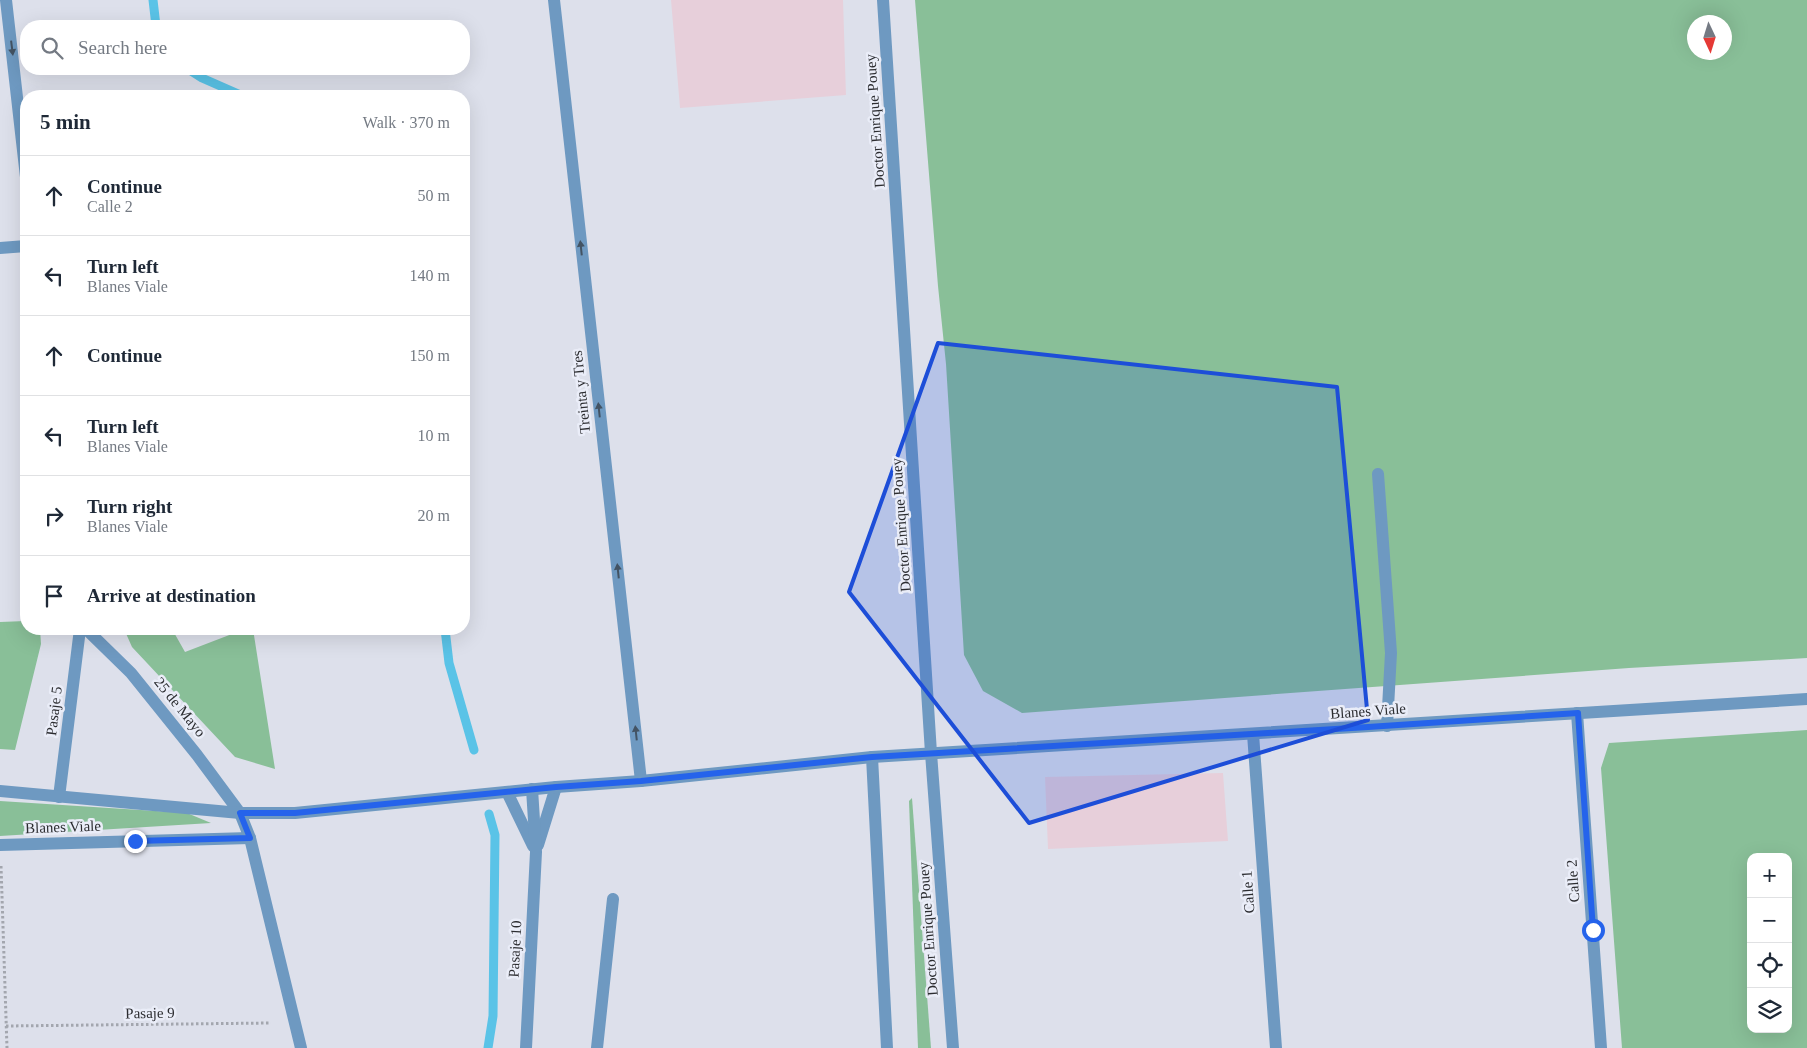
<!DOCTYPE html>
<meta charset="utf-8">
<style>
:root{--surface:#fff;--page:#f6f6f7;--text:#1f2937;--muted:#747a83;--line:#e0e1e3}
body{margin:0;font-family:"Times New Roman",serif;background:var(--page);color:var(--text)}
.controls{position:absolute;right:15px;bottom:15px;display:grid;overflow:hidden;border-radius:10px;box-shadow:0 5px 20px #0002}
.controls button{width:45px;height:45px;display:grid;place-items:center;padding:0;border:0;border-bottom:1px solid var(--line);background:var(--surface);color:var(--text);font:25px sans-serif}
.compass{position:absolute;left:1687px;top:15px;width:45px;height:45px;border-radius:50%;background:var(--surface);box-shadow:0 5px 20px #0002;rotate:176deg}
.stop{position:absolute;width:15px;height:15px;margin:-11px;border:4px solid #2563eb;border-radius:50%;background:#fff}
.stop.end{background:#2563eb;border-color:#fff;box-shadow:0 1px 5px #0008}
.list{margin:0;padding:0;list-style:none}
h2{display:flex;justify-content:space-between;align-items:center;height:65px;margin:0;padding:0 20px;font-size:21px}
h2 small{font-size:16px;font-weight:400;color:var(--muted)}
.list li{display:grid;grid-template-columns:32px 1fr auto;gap:15px;align-items:center;box-sizing:border-box;height:80px;padding:0 20px;border-top:1px solid var(--line)}
.list b{display:block;font-size:19px;white-space:nowrap}
.list p{margin:0;font-size:16px;white-space:nowrap;color:var(--muted)}
.list em{font-size:16px;font-style:normal;color:var(--muted)}
.icon{flex:none;width:28px;height:28px;fill:none;stroke:currentColor;stroke-width:2;stroke-linecap:round;stroke-linejoin:round}
.map{position:relative;flex:none;width:1807px;height:1048px;overflow:hidden}
.search{position:absolute;background:var(--surface);box-shadow:0 5px 20px #0002;left:20px;top:20px;width:450px;height:55px;display:flex;align-items:center;gap:12px;box-sizing:border-box;padding:0 18px;border-radius:20px;color:var(--muted);font-size:19px}
.panel{position:absolute;background:var(--surface);box-shadow:0 5px 20px #0002;left:20px;top:90px;width:450px;height:545px;border-radius:20px}
.map>svg:first-child{display:block}
.commercial{fill:#e7cfda}
.green{fill:#89bf98;fill-rule:evenodd}
.lines{fill:none;stroke-linecap:round;stroke-linejoin:round}
.stream{stroke:#5ac3e7;stroke-width:9}
.path{stroke:#a3a6ae;stroke-width:3;stroke-dasharray:2.5 2.5;stroke-linecap:butt}
.service{stroke:#6e99c1;stroke-width:12}
.minor{stroke:#6e99c1;stroke-width:12}
.tertiary{stroke:#6e99c1;stroke-width:12}
.oneway{fill:#435363}
.route{stroke:#2563eb;stroke-width:6}
.marked{fill:#1d4ed8;fill-opacity:0.2;stroke:#1d4ed8;stroke-width:4;stroke-linejoin:round}
.labels{text-anchor:middle;dominant-baseline:central;stroke-width:5;stroke-linejoin:round;paint-order:stroke}
.street-label{font-size:15px;fill:#2c2d31;stroke:#eaedf8}
</style>
<div class="map">
<svg width="1807" height="1048" viewBox="0 0 1807 1048">
<rect width="100%" height="100%" fill="#dde0eb"/>
<g class="commercial">
<path d="M671 0H843L846 95 680 108Z"/>
<path d="M1223 773 1228 841 1048 849 1045 777Z"/>
</g>
<g class="green">
<path d="M915 0H1807V658L1629 668 1022 713 983 691 964 655 946 364 938 286ZM1694 22H1724V52H1694Z"/>
<path d="M26 621V629H40L41 644 15 750 0 749V622Z"/>
<path d="M124 629H172L185 652 245 629H253L275 769 235 757 132 647Z"/>
<path d="M1807 730V1048H1622L1601 768 1609 743ZM1751 857H1788V1029H1751Z"/>
<path d="M912 798 931 1048H918L909 801Z"/>
<path d="M0 801 187 813 211 823 0 836Z"/>
</g>
<g class="lines">
<g class="stream">
<path d="M153 0 156 26"/>
<path d="M188 69 202 78 243 96"/>
<path d="M445 629 449 663 474 750"/>
<path d="M488 1048 493 1016 495 835 489 814"/>
</g>
<g class="path">
<path d="M1 866 7 1048"/>
<path d="M6 1026 271 1023"/>
</g>
<g class="service">
<path d="M1378 474 1391 653 1387 726"/>
<path d="M872 757 887 1048"/>
</g>
<g class="minor">
<path d="M6 0 26 177"/>
<path d="M554 0 641 781"/>
<path d="M0 248 26 246"/>
<path d="M1577 713 1601 1048"/>
<path d="M1253 734 1276 1048"/>
<path d="M507 792 533 846"/>
<path d="M59 797 80 629"/>
<path d="M250 838 301 1048"/>
<path d="M0 845 250 838 240 813 197 755 131 673 86 629"/>
<path d="M538 845 556 787"/>
<path d="M526 1048 536 852 532 789"/>
<path d="M597 1048 613 899"/>
</g>
<g class="tertiary">
<path d="M883 0 931 753 953 1048"/>
<path d="M0 791 240 813H295L556 787 641 781 872 757 1807 699"/>
</g>
</g>
<defs><path id="oneway-solid" d="M-6-.8H1V-3.2L6.5 0L1 3.2V.8H-6Z" transform="scale(1.25)"/></defs>
<g class="oneway">
<use href="#oneway-solid" transform="translate(12 48) rotate(83)"/>
<use href="#oneway-solid" transform="translate(581 248) rotate(-96)"/>
<use href="#oneway-solid" transform="translate(599 410) rotate(-96)"/>
<use href="#oneway-solid" transform="translate(618 571) rotate(-96)"/>
<use href="#oneway-solid" transform="translate(636 733) rotate(-96)"/>
</g>
<g class="lines">
<path class="route" d="M135 841 250 838 240 813H295L556 787 641 781 872 757 1368 727 1578 713 1593 930"/>
</g>
<path class="marked" d="M938 343 1337 387 1368 720 1029 823 849 592Z"/>
<g class="labels">
<g class="street-label">
<text transform="translate(875 121) rotate(-94)">Doctor Enrique Pouey</text>
<text transform="translate(581 392) rotate(-96)">Treinta y Tres</text>
<text transform="translate(901 525) rotate(-94)">Doctor Enrique Pouey</text>
<text transform="translate(180 707) rotate(51)">25 de Mayo</text>
<text transform="translate(54 711) rotate(-83)">Pasaje 5</text>
<text transform="translate(1368 711) rotate(-4)">Blanes Viale</text>
<text transform="translate(63 827) rotate(-2)">Blanes Viale</text>
<text transform="translate(1573 881) rotate(-94)">Calle 2</text>
<text transform="translate(1248 892) rotate(-94)">Calle 1</text>
<text transform="translate(928 929) rotate(-94)">Doctor Enrique Pouey</text>
<text transform="translate(515 949) rotate(-87)">Pasaje 10</text>
<text transform="translate(150 1013) rotate(-1)">Pasaje 9</text>
</g>
</g>
</svg>
<div class="controls">
<button>+</button>
<button>−</button>
<button><svg class="icon" aria-label="locate" viewBox="0 0 24 24"><circle cx="12" cy="12" r="6"/><path d="M12 2v4M12 18v4M2 12h4M18 12h4"/></svg></button>
<button><svg class="icon" aria-label="layers" viewBox="0 0 24 24"><path d="M12 4l9 5-9 5-9-5zM3 14l9 5 9-5"/></svg></button>
</div>
<svg class="compass" viewBox="-18 -18 36 36"><path d="M0-13l5 13h-10z" fill="#e53935"/><path d="M0 13l5-13h-10z" fill="#747a83"/></svg>
<div class="stop" style="left:1593px;top:930px"></div>
<div class="stop end" style="left:135px;top:841px"></div>
<div class="search"><svg class="icon" aria-label="search" viewBox="0 0 24 24"><circle cx="10" cy="10" r="6"/><path d="M15 15l6 6"/></svg>Search here</div>
<section class="panel">
<h2>5 min<small>Walk · 370 m</small></h2>
<ul class="list">
<li><svg class="icon" aria-label="ahead" viewBox="0 0 24 24"><path d="M12 20V5M6 11l6-6 6 6"/></svg><div><b>Continue</b><p>Calle 2</p></div><em>50 m</em></li>
<li><svg class="icon" aria-label="left" viewBox="0 0 24 24"><path d="M17 20v-9H6M10 6l-5 5 5 5"/></svg><div><b>Turn left</b><p>Blanes Viale</p></div><em>140 m</em></li>
<li><svg class="icon" aria-label="ahead" viewBox="0 0 24 24"><path d="M12 20V5M6 11l6-6 6 6"/></svg><div><b>Continue</b></div><em>150 m</em></li>
<li><svg class="icon" aria-label="left" viewBox="0 0 24 24"><path d="M17 20v-9H6M10 6l-5 5 5 5"/></svg><div><b>Turn left</b><p>Blanes Viale</p></div><em>10 m</em></li>
<li><svg class="icon" aria-label="right" viewBox="0 0 24 24"><path d="M7 20v-9h11M14 6l5 5-5 5"/></svg><div><b>Turn right</b><p>Blanes Viale</p></div><em>20 m</em></li>
<li><svg class="icon" aria-label="arrive" viewBox="0 0 24 24"><path d="M6 21V4h12l-3 4 3 4H6"/></svg><div><b>Arrive at destination</b></div></li>
</ul>
</section>
</div>
